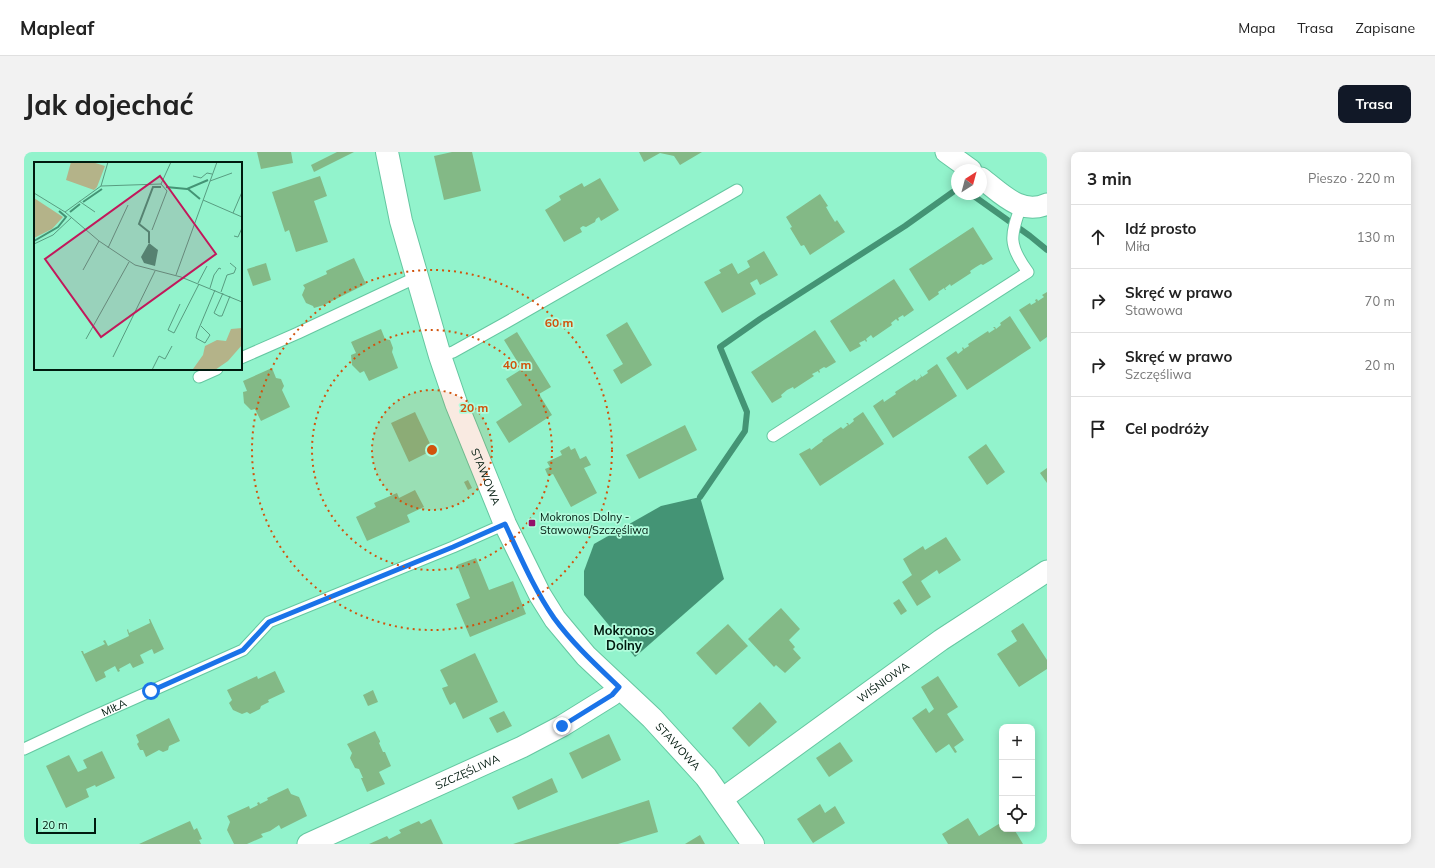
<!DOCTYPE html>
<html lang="pl">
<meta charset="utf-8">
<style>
:root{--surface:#fff;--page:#f2f2f2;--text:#222;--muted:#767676;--line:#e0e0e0;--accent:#111827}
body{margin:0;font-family:Mulish,sans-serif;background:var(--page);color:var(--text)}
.controls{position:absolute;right:12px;bottom:12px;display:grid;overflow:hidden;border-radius:8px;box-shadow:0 2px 10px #0003}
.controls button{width:36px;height:36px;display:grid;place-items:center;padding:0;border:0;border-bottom:1px solid var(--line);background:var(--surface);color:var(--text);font:20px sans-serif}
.compass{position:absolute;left:927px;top:12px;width:36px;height:36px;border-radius:50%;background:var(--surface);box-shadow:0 2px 10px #0003;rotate:36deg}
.scale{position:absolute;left:12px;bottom:10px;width:60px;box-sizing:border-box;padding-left:4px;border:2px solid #001a0f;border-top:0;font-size:11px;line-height:14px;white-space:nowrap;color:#001a0f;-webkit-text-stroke:3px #b1fcdc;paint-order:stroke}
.stop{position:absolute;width:12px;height:12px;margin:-9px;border:3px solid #1a73e8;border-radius:50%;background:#fff}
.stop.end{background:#1a73e8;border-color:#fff;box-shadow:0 1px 4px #0008}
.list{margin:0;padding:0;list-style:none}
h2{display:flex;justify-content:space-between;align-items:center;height:52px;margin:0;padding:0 16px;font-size:17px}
h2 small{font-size:13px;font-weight:400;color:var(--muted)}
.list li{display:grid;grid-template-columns:26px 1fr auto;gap:12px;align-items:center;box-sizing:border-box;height:64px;padding:0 16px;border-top:1px solid var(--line)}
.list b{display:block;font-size:15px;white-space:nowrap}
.list p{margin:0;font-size:13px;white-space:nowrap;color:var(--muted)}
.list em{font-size:13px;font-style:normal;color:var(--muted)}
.icon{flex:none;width:22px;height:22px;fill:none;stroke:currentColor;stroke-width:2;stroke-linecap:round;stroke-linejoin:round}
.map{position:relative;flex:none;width:1023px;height:692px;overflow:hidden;border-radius:8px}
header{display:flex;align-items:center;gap:24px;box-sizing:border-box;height:56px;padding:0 20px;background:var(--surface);border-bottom:1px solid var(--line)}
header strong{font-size:19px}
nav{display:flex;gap:22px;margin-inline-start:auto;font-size:14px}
.intro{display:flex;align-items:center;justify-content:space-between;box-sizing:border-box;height:96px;padding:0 24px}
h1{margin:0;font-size:28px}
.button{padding:10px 18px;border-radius:8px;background:var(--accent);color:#fff;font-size:14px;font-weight:700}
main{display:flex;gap:24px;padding:0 24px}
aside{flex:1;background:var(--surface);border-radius:8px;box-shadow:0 2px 10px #0003}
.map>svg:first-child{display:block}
.water{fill:#449475}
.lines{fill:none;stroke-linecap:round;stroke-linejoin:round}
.stream{stroke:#449475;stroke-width:6}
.building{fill:#83b986}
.service-casing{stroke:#65c7a1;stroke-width:13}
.minor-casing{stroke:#65c7a1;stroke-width:23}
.tertiary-casing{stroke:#65c7a1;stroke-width:24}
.service{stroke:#fff;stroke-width:11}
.minor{stroke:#fff;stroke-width:21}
.tertiary{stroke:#fff;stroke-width:22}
.route{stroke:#1a73e8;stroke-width:5}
.ring{fill:none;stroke:#d1530c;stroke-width:2;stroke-dasharray:2 4}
.poi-dot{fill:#94116a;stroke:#b1fcdc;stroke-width:1.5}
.labels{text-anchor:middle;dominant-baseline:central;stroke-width:3.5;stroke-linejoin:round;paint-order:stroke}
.street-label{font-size:11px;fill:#001a0f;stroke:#b1fcdc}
.poi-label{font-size:11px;fill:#001a0f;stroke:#b1fcdc;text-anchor:start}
.quarter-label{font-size:13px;font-weight:bold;fill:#001a0f;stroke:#b1fcdc}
.inset-river{fill:none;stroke:#449475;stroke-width:2}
.inset-road{fill:none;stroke:#589c80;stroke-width:1}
.view{fill:#c2185b;fill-opacity:0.15;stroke:#c2185b;stroke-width:2}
.inset-edge{fill:none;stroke:#001a0f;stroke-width:2}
.centre{fill:#d1530c;stroke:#b1fcdc;stroke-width:2}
.ring-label{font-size:12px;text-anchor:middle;font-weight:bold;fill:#d1530c;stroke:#b1fcdc;stroke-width:3.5;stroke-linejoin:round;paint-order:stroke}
</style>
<header>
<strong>Mapleaf</strong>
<nav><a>Mapa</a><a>Trasa</a><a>Zapisane</a></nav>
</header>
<div class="intro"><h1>Jak dojechać</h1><a class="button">Trasa</a></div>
<main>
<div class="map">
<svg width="1023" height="692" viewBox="0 0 1023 692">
<rect width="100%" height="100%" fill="#92f3cc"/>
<path class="water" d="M676 345 700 427 611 505 560 443V419L570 392 637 354Z"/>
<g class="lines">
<g class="stream">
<path d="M947 42 1006 84 1023 98"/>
<path d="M676 345 721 279 723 260 696 195 736 167 881 74 933 37"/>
</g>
</g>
<g class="building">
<path d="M233 0H267L269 11 237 17Z"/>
<path d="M313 0H330L290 20 287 13Z"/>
<path d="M428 0H448L457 39 420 48 410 4Z"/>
<path d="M615 0H678L656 13 650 4 636 1 620 10Z"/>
<path d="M296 24 303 44 290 49 304 90 272 100 265 78 261 80 248 40Z"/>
<path d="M576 26 595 58 577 69 575 65 572 67 571 70 562 75 559 74 556 76 558 80 540 90 521 58 537 48 535 44 558 31 560 35Z"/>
<path d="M796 42 804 54 802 55 806 62 811 70 813 68 821 80 786 103 780 93 777 94 766 76 768 75 762 65Z"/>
<path d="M949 75 969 107 959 113 957 112 952 115 946 119 947 121 927 134 926 132 921 136 922 138H921L920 136 914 140 915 142 905 149 885 117Z"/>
<path d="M740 99 754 123 736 133 733 127 726 131 732 142 698 161 680 130 697 121 695 118 708 111 714 122 726 115 723 109Z"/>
<path d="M330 106 342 132 300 153 290 156 289 154 282 151 278 143 281 136 279 133 303 122 302 119Z"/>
<path d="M242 111 247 128 229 134 223 117Z"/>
<path d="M870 127 890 158 880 165 879 163 874 166 875 168 874 169 872 167 867 171 868 173 849 186 847 183 842 187 843 189 842 190 841 188 835 191 837 194 826 200 806 169Z"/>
<path d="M1023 140V185L1016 190 995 158 1006 151 1007 153 1012 150 1011 148 1013 147 1014 149 1020 145 1018 143Z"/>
<path d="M986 164 1007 196 943 238 922 206 932 199 934 202 939 198 938 196 939 195 940 197 945 194 944 192 964 179 965 181 971 177 969 175H971L972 177 977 173 976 171Z"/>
<path d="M603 170 628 213 597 232 589 218 599 212 582 183Z"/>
<path d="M357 177 361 187 366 188 369 196 368 200 374 216 345 229 340 219 336 221 328 213 327 203 332 201 327 190Z"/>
<path d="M791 178 812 210 802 216 800 215 795 218 796 220 795 221 794 219 788 222 790 224 770 237 769 235 763 238 757 243 758 245 748 251 727 220Z"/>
<path d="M493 180 527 235 515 242 528 263 485 291 472 270 498 253 482 227 498 217 480 188Z"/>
<path d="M913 212 933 244 869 286 849 254 859 247 860 250 872 242 871 240 891 227 892 229 897 225 896 222 898 225 904 221 903 219Z"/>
<path d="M248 216 252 226 257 227 260 234 258 238 266 255 237 269 231 257 227 258 220 251 219 240 223 239 219 229Z"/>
<path d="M391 260 409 298 385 310 367 271Z"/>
<path d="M839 260 860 292 796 334 775 302 786 296 787 298 792 294 799 289 798 288 817 275 819 277 824 273 822 271H824L825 273 830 269 829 267Z"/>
<path d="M661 273 673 298 615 327 602 303Z"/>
<path d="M962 292 981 320 963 333 944 305Z"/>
<path d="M545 294 547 298 551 296 556 307 562 304 567 313 560 316 573 341 547 355 529 322 524 324 521 317 526 315 523 310 538 303 536 299Z"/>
<path d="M1023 316V331L1016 321Z"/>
<path d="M444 328 448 336 444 338 440 330Z"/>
<path d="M391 338 400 355 383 363 386 370 343 389 332 365 352 355 350 351 373 341 375 346Z"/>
<path d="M922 385 937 408 915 422 913 418 897 429 907 445 893 454 878 430 888 423 879 407 899 394 901 398Z"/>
<path d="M452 406 465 438 489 429 502 462 446 485 432 452 446 446 433 413Z"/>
<path d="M875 447 883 459 877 463 869 451Z"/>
<path d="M757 456 776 477 765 488 771 495 769 497 777 506 761 521 752 513 750 515 724 487Z"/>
<path d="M125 467H126L140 497 130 502 128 497 116 503 120 511 109 516 106 511 95 517 96 519 94 520 91 514 80 520 82 525 72 530 57 499H59L60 502 81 492 79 489 81 488 84 494 105 484 103 478 104 477 105 481 126 471Z"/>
<path d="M999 471 1023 508V517L995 535 973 502 993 489 987 479Z"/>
<path d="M704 472 724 494 692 523 672 501Z"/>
<path d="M451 501 474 550 439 567 431 550 426 553 422 545 418 536 424 534 416 518Z"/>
<path d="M251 519 261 540 244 548 245 550 237 554 236 557 226 562 223 560 218 562 209 558 205 551 208 548 203 538 233 524 234 527Z"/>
<path d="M914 524 934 555 923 562 940 588 930 595 933 600 931 601 925 592 912 601 888 566 902 556 905 561 910 557 897 535Z"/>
<path d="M349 538 354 550 344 554 339 543Z"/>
<path d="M736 550 753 570 725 595 708 576Z"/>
<path d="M480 559 488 574 473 581 465 566Z"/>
<path d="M145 566 156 589 145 594 144 598 139 600 135 598 122 605 119 598H116L113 592 115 590 112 583Z"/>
<path d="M351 579 356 589V590L355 591 359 600H361L367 614 355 620 361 632 343 640 337 626H339L335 617 331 616 326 606 328 601 323 592Z"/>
<path d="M585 582 597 608 558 627 545 601Z"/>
<path d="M816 590 829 609 805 625 792 606Z"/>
<path d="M78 599 91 626 72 635 71 633 62 637 65 645 42 656 22 614 45 603 54 620 63 616 59 608Z"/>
<path d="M528 626 534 640 494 658 488 645Z"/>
<path d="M264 636 267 642 275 645 283 664 257 677 255 673 246 679 237 682 239 685 223 692H210L203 678 206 670 203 664 225 654 226 657 234 653 233 651 235 650 236 652 244 648 243 646Z"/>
<path d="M625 648 634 680 594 692H489Z"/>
<path d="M796 652 801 661 811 654 821 671 789 691 773 667Z"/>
<path d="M944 666 955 684 978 670V677H990L999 692H924L918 682Z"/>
<path d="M407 667 419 692H345L363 684 365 687 377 681 375 678 395 669 397 672Z"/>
<path d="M166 669 170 678 173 676 178 687 175 688 177 692H115Z"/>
<path d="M676 683 681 692H661Z"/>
</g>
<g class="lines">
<defs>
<g id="service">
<path d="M416 204 429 200 483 170 713 38"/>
<path d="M217 206 274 181 393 125"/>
<path d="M175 225 193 217"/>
<path d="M749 284 1004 120C984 93 986 84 997 54"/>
<path id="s1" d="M0 597 64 567 219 498 245 470 429 395 481 372"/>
</g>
<g id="minor">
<path d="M922 0 947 18"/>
<path d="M957 26C977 41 997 64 1023 52"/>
<path id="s2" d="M698 647 917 488 1023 419"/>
<path id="s3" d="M284 692 498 595 538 574 588 543 595 535"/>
</g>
<g id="tertiary">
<path id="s4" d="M363 0 377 69 416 204 432 251 481 372 516 443 531 467 562 504 628 566 682 625 729 692"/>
</g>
</defs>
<use href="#service" class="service-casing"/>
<use href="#minor" class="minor-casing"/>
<use href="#tertiary" class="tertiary-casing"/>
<use href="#service" class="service"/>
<use href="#minor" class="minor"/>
<use href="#tertiary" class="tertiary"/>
</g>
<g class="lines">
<path class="route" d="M127 539 219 498 245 470 429 395 481 372C496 404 510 437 530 466 549 492 572 513 595 535L588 543 538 574"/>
</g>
<circle cx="408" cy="298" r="60" fill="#d1530c" fill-opacity=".12"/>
<g class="ring">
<circle cx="408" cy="298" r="60"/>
<circle cx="408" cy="298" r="120"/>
<circle cx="408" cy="298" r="180"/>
</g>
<rect class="poi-dot" x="504" y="367" width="8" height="8" rx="2"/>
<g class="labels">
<g class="street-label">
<text stroke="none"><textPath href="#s4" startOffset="340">STAWOWA</textPath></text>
<text stroke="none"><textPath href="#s2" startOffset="199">WIŚNIOWA</textPath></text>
<text stroke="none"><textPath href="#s1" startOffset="99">MIŁA</textPath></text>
<text stroke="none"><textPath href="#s4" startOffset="676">STAWOWA</textPath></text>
<text stroke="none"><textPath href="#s3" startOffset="175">SZCZĘŚLIWA</textPath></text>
</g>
<g class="poi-label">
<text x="516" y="365">Mokronos Dolny -<tspan x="516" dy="13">Stawowa/Szczęśliwa</tspan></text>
</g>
<g class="quarter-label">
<text x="600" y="478">Mokronos<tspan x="600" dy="15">Dolny</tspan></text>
</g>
</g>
<g transform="translate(10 10)">
<rect width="208" height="208" fill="#92f3cc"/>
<path d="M37 0H58L71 4 63 25 60 28 32 18ZM0 36 29 55 18 67 0 76ZM208 166V183L194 199 181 208 159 207 169 193 171 184 183 178 192 179 197 167Z" fill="#b4b389"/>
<path d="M115 81 124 88 121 104 110 101 107 95Z" fill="#449475"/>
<path class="inset-river" d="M132 25 153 27 174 18M154 27 166 37M49 40 68 27M36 50 46 42M0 79 24 65 32 55 25 49M115 81V70L105 62 119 25H127"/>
<path class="inset-road" d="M159 14 167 16 173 11 178 12M176 19 198 11M67 24 127 22 137 0M0 31 31 50 65 79 101 103 147 115 208 140M169 38 208 55M45 39 61 50M31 50 67 24 74 0M199 51 208 30M118 68 133 29 127 22M200 74 204 75 208 66M0 82 19 73 38 55M74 86 94 43M49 108 65 79M142 113 183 0M164 121 173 104M176 126 180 113 185 106 187 107M187 130 193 113 200 111 202 106 196 101M189 131 180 151 185 154H188L196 134M146 142 134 168 140 171 165 122M167 164 176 173 171 181 162 176 163 171 181 128M52 177 95 100M79 195 121 109M118 208 125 194 131 197 138 184"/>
<path class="view" d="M126 14 182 92 67 175 11 97Z"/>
<rect width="208" height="208" class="inset-edge"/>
</g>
<circle cx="408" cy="298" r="6" class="centre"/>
<g class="ring-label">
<text x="535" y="175">60 m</text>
<text x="493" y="217">40 m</text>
<text x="450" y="260">20 m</text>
</g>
</svg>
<div class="controls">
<button>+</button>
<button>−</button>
<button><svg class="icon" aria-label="locate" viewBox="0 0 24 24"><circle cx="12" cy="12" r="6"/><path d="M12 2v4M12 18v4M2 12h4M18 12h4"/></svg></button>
</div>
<svg class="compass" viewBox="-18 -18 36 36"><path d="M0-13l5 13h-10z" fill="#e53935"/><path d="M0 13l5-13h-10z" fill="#767676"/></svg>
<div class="scale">20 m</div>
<div class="stop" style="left:127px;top:539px"></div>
<div class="stop end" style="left:538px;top:574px"></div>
</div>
<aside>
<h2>3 min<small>Pieszo · 220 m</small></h2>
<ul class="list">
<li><svg class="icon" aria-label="ahead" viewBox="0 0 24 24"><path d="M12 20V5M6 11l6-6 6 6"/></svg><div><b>Idź prosto</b><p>Miła</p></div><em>130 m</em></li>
<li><svg class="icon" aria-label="right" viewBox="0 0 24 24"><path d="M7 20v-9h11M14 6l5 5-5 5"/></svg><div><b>Skręć w prawo</b><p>Stawowa</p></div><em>70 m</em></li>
<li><svg class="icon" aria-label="right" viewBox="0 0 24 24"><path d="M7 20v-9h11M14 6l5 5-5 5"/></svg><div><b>Skręć w prawo</b><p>Szczęśliwa</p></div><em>20 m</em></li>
<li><svg class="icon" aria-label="arrive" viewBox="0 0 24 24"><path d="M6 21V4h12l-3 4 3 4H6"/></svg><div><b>Cel podróży</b></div></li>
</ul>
</aside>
</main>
